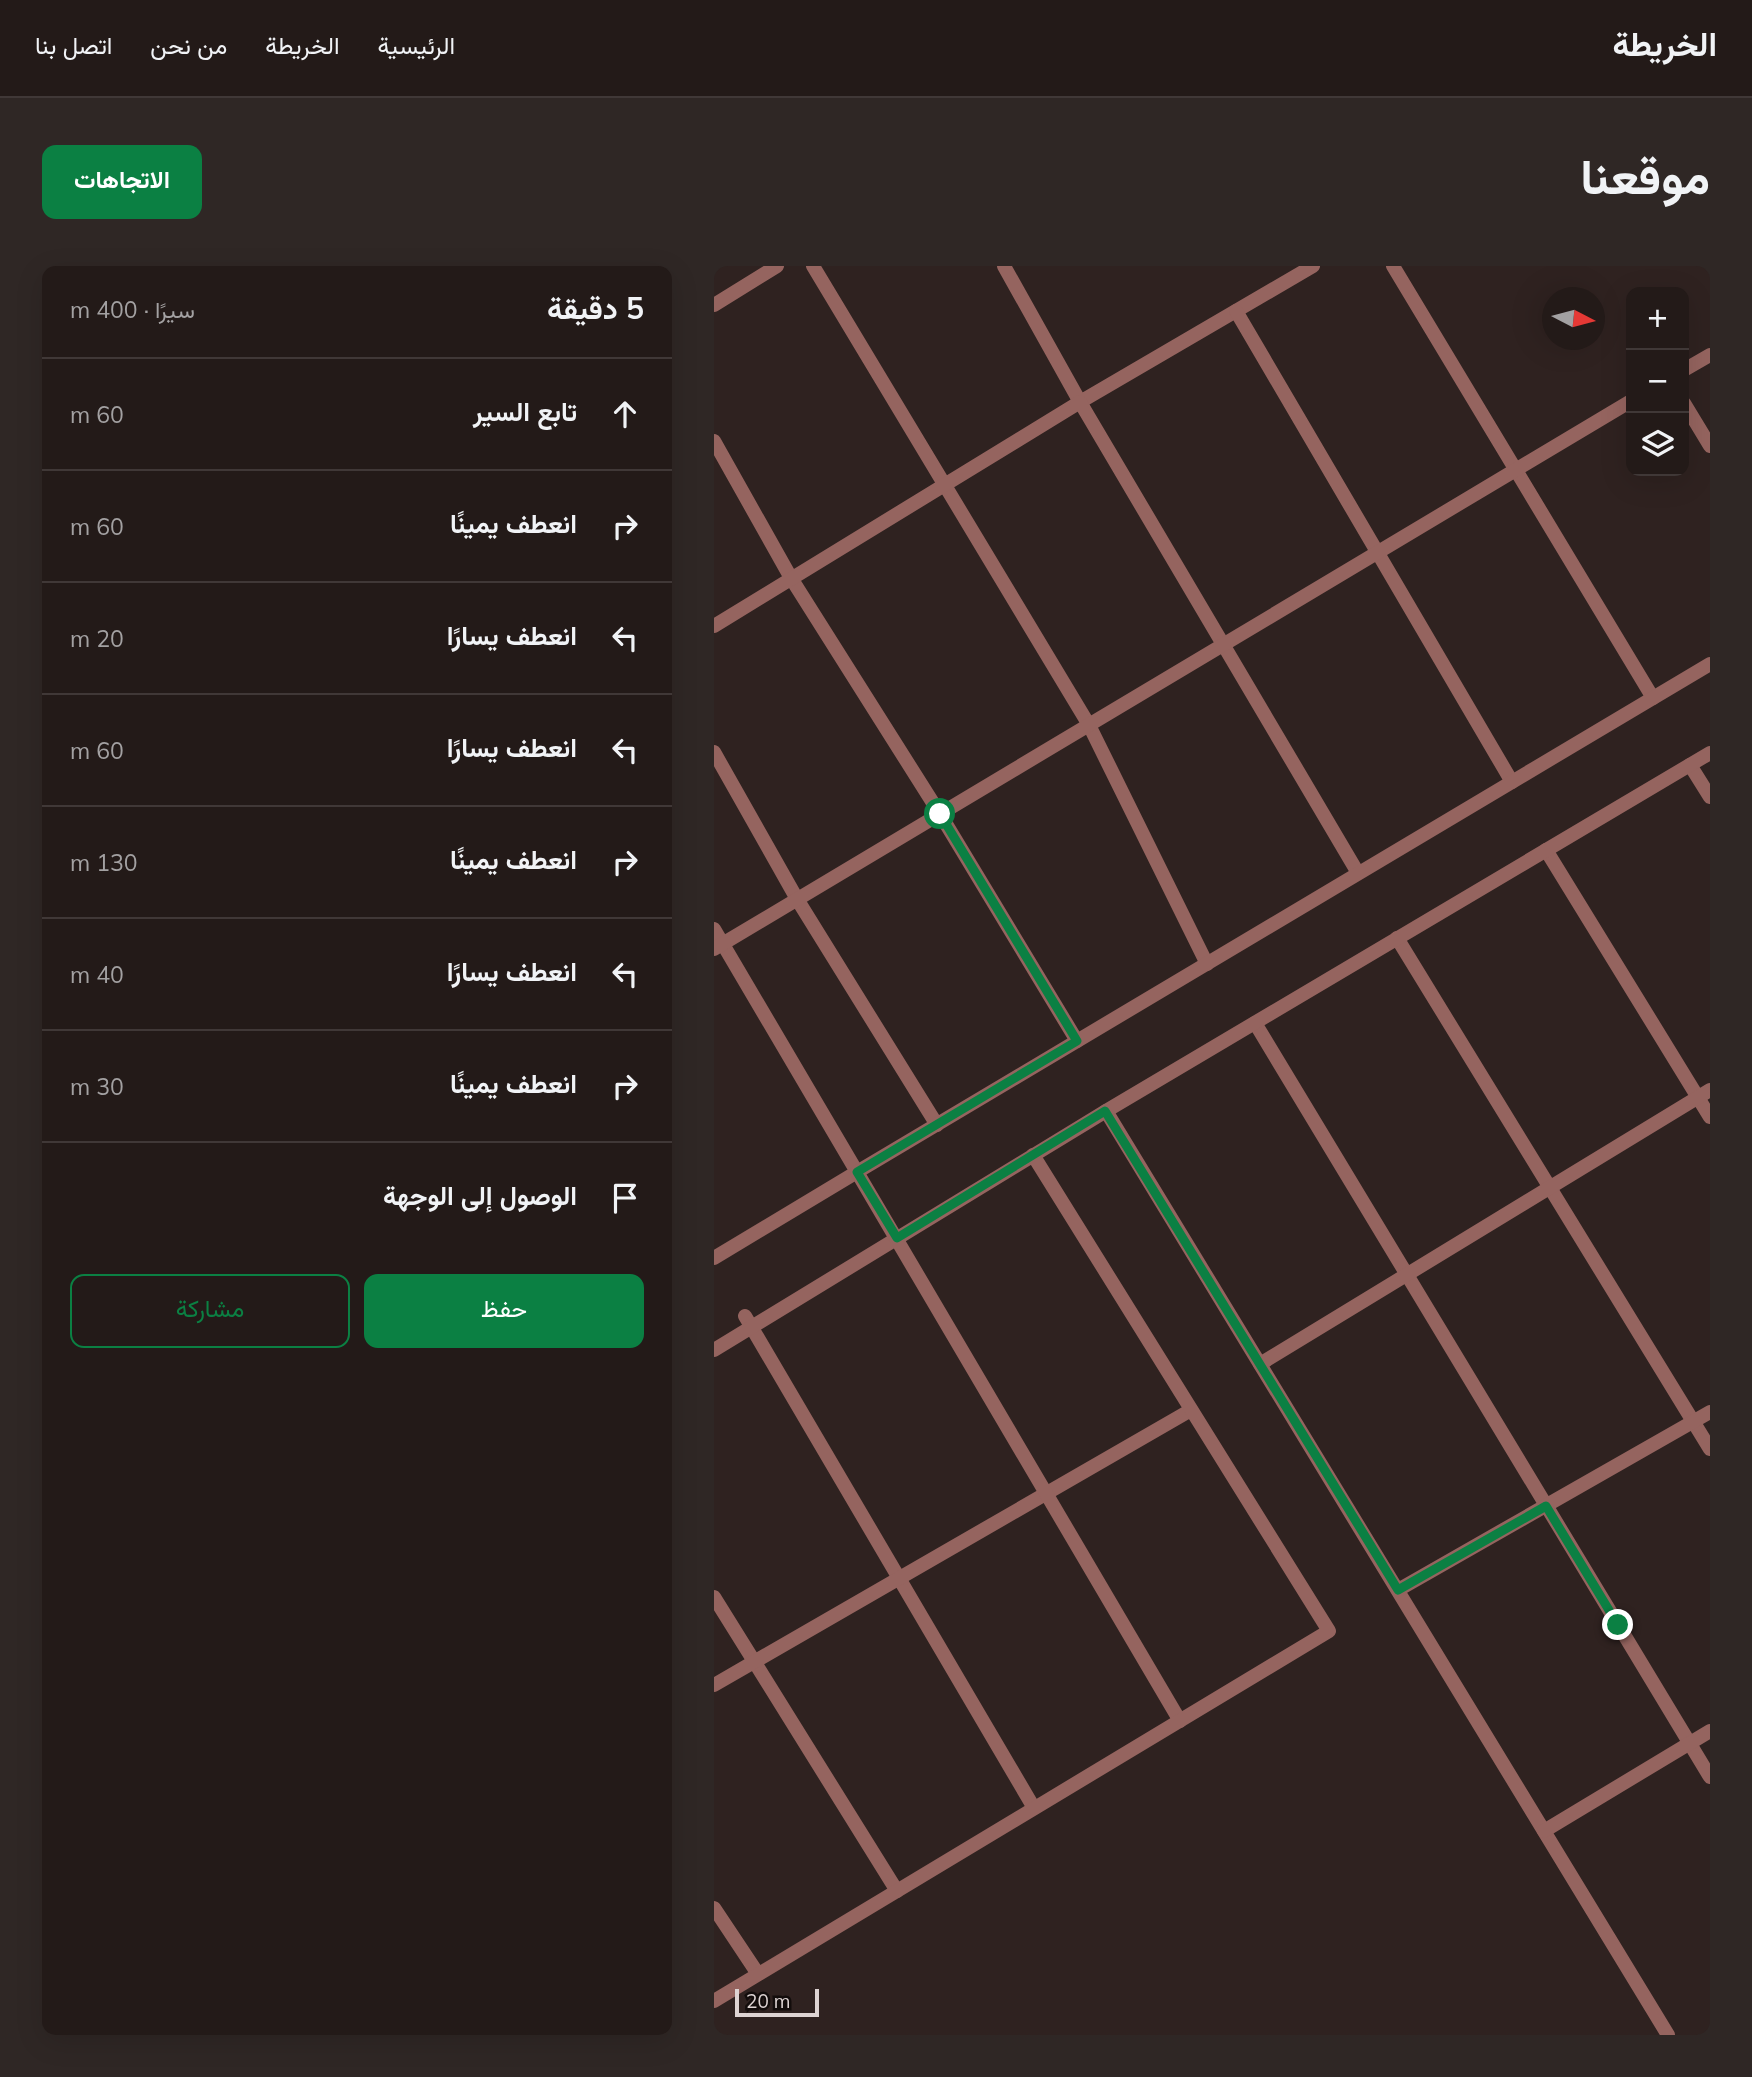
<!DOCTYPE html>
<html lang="ar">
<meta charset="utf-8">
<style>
:root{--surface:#231a18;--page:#2f2725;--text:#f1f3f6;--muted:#a3a1a2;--line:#403837;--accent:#0b8043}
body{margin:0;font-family:Mulish,Vazirmatn,sans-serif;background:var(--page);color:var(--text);direction:rtl}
.controls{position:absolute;right:21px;top:21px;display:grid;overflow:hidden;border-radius:14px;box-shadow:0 7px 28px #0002}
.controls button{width:63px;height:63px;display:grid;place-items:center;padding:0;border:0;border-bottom:2px solid var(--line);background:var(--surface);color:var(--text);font:35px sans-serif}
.compass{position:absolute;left:828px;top:21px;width:63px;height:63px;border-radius:50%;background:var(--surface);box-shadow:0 7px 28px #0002;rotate:96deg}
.scale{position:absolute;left:21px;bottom:18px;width:84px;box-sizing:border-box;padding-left:7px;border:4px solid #ded4d3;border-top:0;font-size:19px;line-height:24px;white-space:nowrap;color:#ded4d3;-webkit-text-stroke:5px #130d0c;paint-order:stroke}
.stop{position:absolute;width:21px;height:21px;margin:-16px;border:5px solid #0b8043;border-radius:50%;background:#fff}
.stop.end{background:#0b8043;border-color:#fff;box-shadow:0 2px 7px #0008}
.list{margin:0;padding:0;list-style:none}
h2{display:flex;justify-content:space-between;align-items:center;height:91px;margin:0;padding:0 28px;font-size:30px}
h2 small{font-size:23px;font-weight:400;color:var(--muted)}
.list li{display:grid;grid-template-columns:46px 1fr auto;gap:21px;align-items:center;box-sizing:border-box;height:112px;padding:0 28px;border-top:2px solid var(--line)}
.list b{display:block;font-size:26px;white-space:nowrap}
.list em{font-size:23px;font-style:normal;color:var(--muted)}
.actions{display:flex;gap:14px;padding:21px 28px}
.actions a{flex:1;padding:16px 0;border:2px solid var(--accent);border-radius:14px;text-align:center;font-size:24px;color:var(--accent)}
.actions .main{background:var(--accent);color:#fff}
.icon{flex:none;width:38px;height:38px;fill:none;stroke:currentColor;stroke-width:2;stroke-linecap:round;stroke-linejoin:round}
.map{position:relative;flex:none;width:996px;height:1769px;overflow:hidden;direction:ltr;border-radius:14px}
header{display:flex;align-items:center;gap:42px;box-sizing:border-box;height:98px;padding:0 35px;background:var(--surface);border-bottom:2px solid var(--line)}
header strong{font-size:33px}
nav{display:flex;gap:38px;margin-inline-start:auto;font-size:24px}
.intro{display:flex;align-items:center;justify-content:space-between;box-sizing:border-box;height:168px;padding:0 42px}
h1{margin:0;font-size:49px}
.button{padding:18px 32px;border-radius:14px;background:var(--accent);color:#fff;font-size:24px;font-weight:700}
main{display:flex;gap:42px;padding:0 42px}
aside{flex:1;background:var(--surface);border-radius:14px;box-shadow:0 7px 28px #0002}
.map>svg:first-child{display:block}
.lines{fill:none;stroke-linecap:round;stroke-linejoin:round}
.street{stroke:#95645f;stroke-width:14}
.route{stroke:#0b8043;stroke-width:9}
</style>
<header>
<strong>الخريطة</strong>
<nav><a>الرئيسية</a><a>الخريطة</a><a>من نحن</a><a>اتصل بنا</a></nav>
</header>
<div class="intro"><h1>موقعنا</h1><a class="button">الاتجاهات</a></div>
<main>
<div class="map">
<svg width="996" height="1769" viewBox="0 0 996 1769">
<rect width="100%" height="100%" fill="#2f2220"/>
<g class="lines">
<g class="street">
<path d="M99 0 375 459 493 698"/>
<path d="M290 0 366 136 599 0"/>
<path d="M679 0 939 432"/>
<path d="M0 39 63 0"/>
<path d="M522 45 798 516"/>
<path d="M970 104 996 89"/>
<path d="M970 137 996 180"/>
<path d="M0 175 77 312 226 548 363 775"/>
<path d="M0 360 366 136 644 607"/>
<path d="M0 486 83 633 223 859"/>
<path d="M976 499 996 531"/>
<path d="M832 584 996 851"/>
<path d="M0 663 143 906 0 992"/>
<path d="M683 672 996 1183"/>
<path d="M0 683 917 135"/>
<path d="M541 757 996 1511"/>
<path d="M392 845 954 1769"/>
<path d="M31 1050 320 1542"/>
<path d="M0 1084 392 845 996 487"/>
<path d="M546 1098 996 824"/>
<path d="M684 1324 996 1146"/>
<path d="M0 1331 183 1625"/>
<path d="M0 1419 477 1144"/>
<path d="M466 1455 143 906 996 398"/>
<path d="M830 1565 996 1465"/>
<path d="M0 1642 44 1708"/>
<path d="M0 1735 615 1365 319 889"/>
</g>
</g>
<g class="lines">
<path class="route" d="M226 548 363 775 143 906 183 972 391 845 684 1324 832 1240 904 1359"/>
</g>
</svg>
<div class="controls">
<button>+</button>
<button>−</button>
<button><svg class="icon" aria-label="layers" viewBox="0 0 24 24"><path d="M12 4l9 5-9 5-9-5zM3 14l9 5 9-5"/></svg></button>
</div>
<svg class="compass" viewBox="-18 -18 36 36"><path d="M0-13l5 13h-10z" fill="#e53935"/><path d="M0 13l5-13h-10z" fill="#a3a1a2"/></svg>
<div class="scale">20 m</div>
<div class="stop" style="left:226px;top:548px"></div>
<div class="stop end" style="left:904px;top:1359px"></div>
</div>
<aside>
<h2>5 دقيقة<small>سيرًا · 400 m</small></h2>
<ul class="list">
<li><svg class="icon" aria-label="ahead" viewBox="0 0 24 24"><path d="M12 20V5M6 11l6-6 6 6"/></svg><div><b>تابع السير</b></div><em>60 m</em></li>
<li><svg class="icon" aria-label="right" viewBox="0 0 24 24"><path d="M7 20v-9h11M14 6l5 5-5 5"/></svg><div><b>انعطف يمينًا</b></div><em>60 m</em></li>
<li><svg class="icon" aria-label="left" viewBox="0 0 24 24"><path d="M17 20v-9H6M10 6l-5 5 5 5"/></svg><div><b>انعطف يسارًا</b></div><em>20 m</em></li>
<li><svg class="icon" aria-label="left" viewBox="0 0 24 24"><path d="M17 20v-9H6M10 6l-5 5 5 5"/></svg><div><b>انعطف يسارًا</b></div><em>60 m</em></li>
<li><svg class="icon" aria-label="right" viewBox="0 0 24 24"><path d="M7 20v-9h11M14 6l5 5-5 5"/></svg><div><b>انعطف يمينًا</b></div><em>130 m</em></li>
<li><svg class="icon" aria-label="left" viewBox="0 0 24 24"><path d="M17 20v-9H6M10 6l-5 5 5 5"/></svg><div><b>انعطف يسارًا</b></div><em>40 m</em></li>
<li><svg class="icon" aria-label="right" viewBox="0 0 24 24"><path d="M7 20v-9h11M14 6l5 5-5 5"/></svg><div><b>انعطف يمينًا</b></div><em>30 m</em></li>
<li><svg class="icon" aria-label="arrive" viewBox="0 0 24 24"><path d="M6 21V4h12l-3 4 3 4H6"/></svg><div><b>الوصول إلى الوجهة</b></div></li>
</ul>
<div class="actions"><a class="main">حفظ</a><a>مشاركة</a></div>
</aside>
</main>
